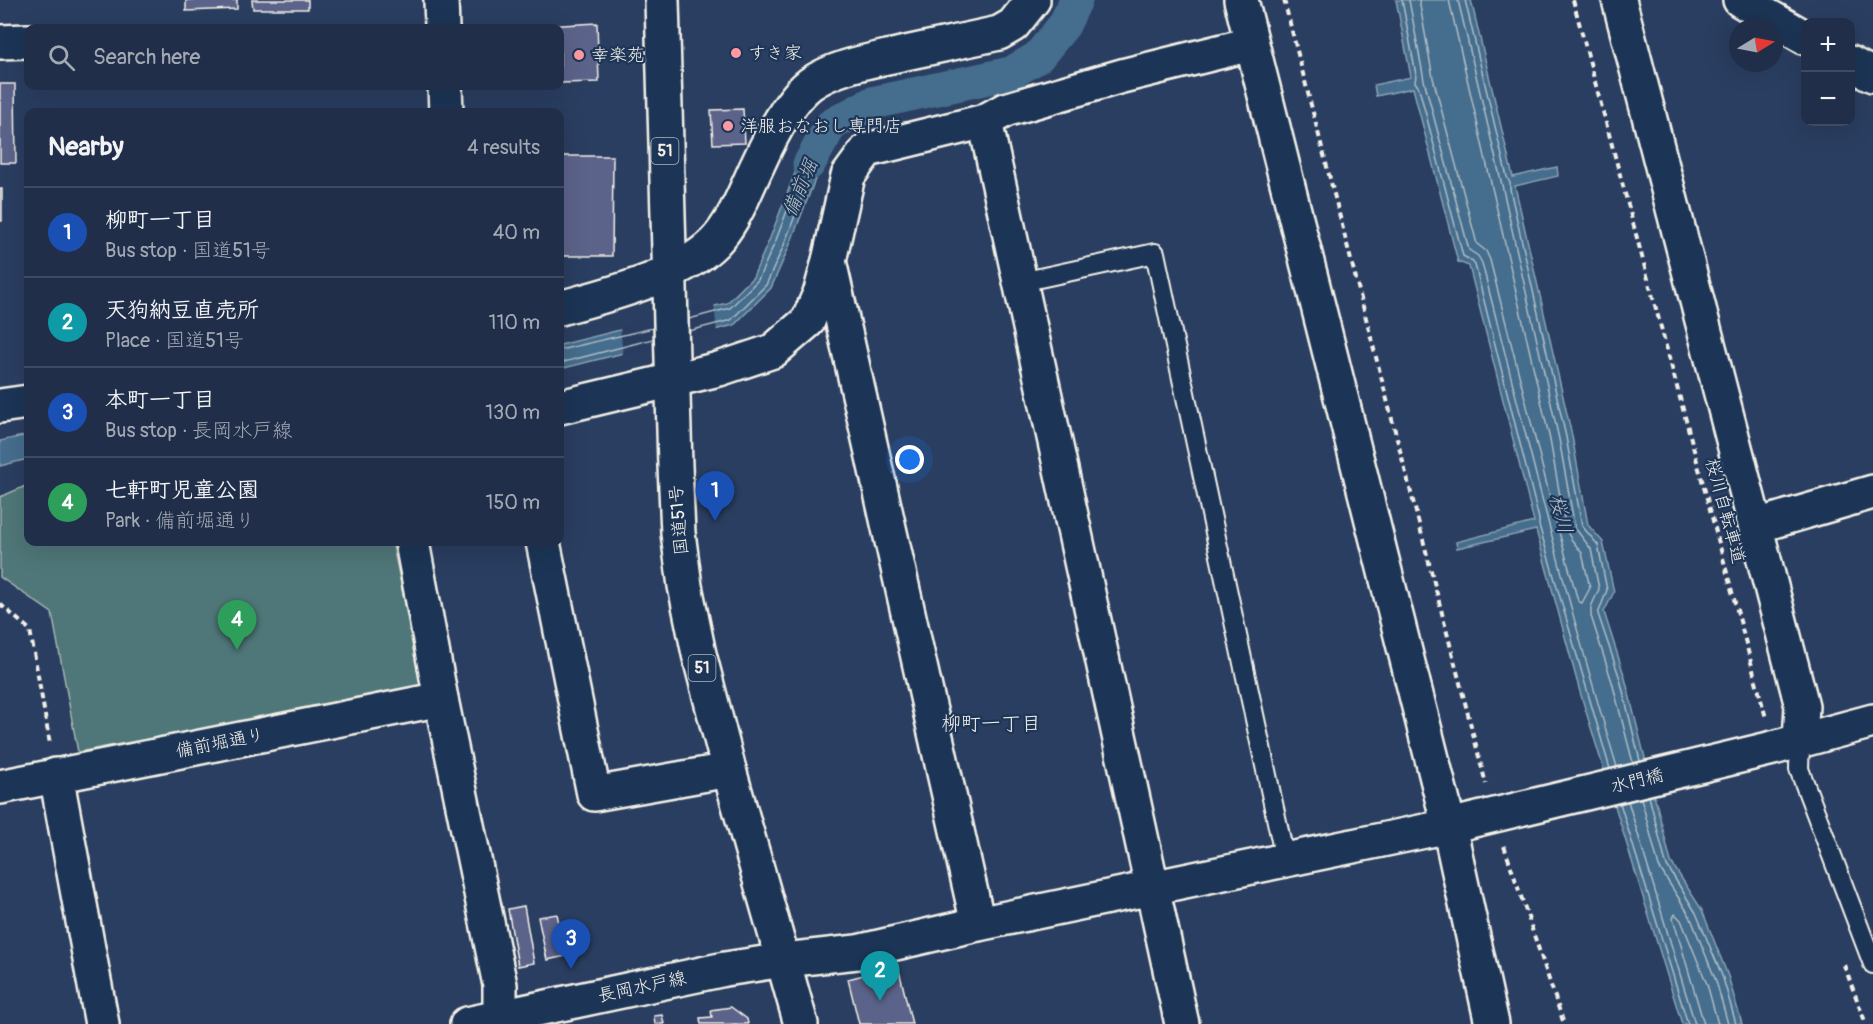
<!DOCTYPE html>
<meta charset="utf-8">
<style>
:root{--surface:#202e49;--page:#2d3a53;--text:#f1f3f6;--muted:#a2a8b4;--line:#3d4a61;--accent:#ea580c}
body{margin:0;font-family:Pangolin,"Klee One",sans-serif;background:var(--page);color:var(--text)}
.controls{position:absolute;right:18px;top:18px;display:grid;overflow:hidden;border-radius:12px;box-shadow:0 6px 24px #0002}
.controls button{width:54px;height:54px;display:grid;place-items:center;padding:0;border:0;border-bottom:2px solid var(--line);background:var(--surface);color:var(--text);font:30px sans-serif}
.compass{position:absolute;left:1729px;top:18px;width:54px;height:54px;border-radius:50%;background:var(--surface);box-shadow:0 6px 24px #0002;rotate:80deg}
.you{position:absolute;left:910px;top:460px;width:21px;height:21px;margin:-15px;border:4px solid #fff;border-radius:50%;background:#1a73e8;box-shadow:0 0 0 9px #1a73e833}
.badge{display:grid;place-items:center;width:39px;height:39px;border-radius:50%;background:var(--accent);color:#fff;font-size:20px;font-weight:700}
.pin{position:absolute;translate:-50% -50px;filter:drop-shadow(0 2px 3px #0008)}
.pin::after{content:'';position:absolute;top:32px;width:21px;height:18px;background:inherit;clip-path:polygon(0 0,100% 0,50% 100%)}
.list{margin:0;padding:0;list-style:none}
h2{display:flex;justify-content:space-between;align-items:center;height:78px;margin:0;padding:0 24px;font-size:26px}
h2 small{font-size:20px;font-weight:400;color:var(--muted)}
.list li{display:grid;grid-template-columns:39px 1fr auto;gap:18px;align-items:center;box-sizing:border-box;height:90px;padding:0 24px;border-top:2px solid var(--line)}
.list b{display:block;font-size:22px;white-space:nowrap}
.list p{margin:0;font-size:20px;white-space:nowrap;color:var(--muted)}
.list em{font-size:20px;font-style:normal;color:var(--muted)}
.icon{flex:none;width:33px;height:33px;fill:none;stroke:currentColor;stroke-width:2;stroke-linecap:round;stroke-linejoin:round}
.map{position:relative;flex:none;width:1873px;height:1024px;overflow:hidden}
.search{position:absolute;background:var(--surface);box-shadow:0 6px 24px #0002;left:24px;top:24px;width:540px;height:66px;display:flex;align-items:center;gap:15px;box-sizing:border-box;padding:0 21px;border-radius:12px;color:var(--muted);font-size:22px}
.panel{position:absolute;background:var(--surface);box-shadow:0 6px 24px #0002;left:24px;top:108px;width:540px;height:438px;border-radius:12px}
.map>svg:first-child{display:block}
.green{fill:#507678;stroke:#a2b4b0;stroke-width:1.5}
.water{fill:#456d8d;stroke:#8ba2b1;stroke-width:1.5}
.pier{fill:#2a3e61}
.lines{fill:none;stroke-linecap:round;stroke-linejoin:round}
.shore{stroke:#aebcc4;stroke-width:1.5}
.canal{stroke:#456d8d;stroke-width:33}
.building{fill:#5c638a;stroke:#f4f1e8;stroke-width:1.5}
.service-casing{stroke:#f4f1e8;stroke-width:22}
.minor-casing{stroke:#f4f1e8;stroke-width:38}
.tertiary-casing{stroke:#f4f1e8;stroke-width:38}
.secondary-casing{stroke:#f4f1e8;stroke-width:38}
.trunk-casing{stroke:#f4f1e8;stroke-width:38}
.path{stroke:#f4f1e8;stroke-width:4;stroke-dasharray:6 4.5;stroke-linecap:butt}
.service{stroke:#1d3557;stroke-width:18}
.minor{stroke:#1d3557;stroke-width:33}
.tertiary{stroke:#1d3557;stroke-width:33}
.secondary{stroke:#1d3557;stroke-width:33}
.trunk{stroke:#1d3557;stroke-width:33}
.poi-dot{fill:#ff9aa2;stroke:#1d3557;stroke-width:2}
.labels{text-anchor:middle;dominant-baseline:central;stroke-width:4.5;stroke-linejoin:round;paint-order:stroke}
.shield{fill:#1d3557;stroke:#b4b9bc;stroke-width:1.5}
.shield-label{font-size:16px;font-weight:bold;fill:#f4f1e8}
.poi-label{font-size:18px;fill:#f4f1e8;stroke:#1d3557;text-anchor:start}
.street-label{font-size:18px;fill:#f4f1e8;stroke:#1d3557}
.water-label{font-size:20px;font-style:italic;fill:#b7c3c8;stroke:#1d3557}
.neighbourhood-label{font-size:20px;fill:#f4f1e8;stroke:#1d3557}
</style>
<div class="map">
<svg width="1873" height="1024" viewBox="0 0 1873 1024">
<rect width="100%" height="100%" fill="#2a3e61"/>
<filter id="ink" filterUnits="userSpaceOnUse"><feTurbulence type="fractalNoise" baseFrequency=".0167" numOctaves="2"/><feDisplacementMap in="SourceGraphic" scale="12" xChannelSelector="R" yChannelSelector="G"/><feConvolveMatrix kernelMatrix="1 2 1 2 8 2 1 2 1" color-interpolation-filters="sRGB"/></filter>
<g filter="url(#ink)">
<path class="green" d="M28 485V542H392L423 687 78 752 52 613 0 577V497Z"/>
<g class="water">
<path d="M1396 0H1471L1513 177 1557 167 1558 176 1515 186 1572 436 1588 525 1603 542 1614 592 1604 612 1625 678 1671 862 1702 910 1728 976 1742 1024H1682L1580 692 1536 530 1457 548 1456 542 1534 522 1469 266 1458 262 1413 88 1376 96 1374 85 1411 77Z"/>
<path d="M824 118 840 132 821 164 789 247 771 288 734 325 560 369V345L727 303 753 277 770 238 803 152Z"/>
<path d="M28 435V459L0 466V441Z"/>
</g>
<path class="pier" d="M714 303 717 333 623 356 620 327Z"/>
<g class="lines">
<g class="shore">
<path d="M1402 0 1416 75 1415 82 1419 88 1463 256 1472 261 1475 265 1539 519V525L1610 769"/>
<path d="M1409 0 1424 80 1469 250 1478 256 1482 263C1525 431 1566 600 1617 767"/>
<path d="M1419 0 1433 78 1477 244 1486 251 1490 260 1556 521 1578 601 1582 603 1590 588 1582 553 1571 539 1566 530 1550 440 1449 0"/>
<path d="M1458 0 1502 185 1559 439 1575 528 1591 549 1599 589 1591 607V616L1612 682 1633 763"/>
<path d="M1465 0 1507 177 1510 183V189L1566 437 1582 526 1598 545 1607 590 1598 614 1620 679 1640 761"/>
<path d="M689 319 730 308 758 280 776 240 808 155 823 129H828L831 134 815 162 784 245 766 285 731 320 689 331"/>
<path d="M560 350 653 328"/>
<path d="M560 363 653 339"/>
<path d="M1649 796 1666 864 1696 913 1723 978 1736 1024"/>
<path d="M1641 798 1659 867 1690 916 1716 981 1728 1024"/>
<path d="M1628 801 1695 1024"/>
<path d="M1620 803 1688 1024"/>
<path d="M1704 1024 1673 918 1675 914 1681 920 1707 984 1718 1024"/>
</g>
<path class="canal" d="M809 164 831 125 872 103 1011 73 1038 57 1064 25 1076 0"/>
</g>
<g class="building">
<path d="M186 0H237V9L186 11Z"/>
<path d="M252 0H308V9H253Z"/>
<path d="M597 23 599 82 560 83V28H545V26Z"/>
<path d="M0 84H15L16 163H0Z"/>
<path d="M743 109 745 143 713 144 711 110Z"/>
<path d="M560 156H613L612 256H560Z"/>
<rect x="0" y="189" width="2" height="32"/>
<path d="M524 906 534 963 518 966 508 909Z"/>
<path d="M557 914 566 956 547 960 538 917Z"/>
<path d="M898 966 912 1024H859L848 979Z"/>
<path d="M731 1007 747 1019 748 1024H701L700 1018 712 1017 711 1010Z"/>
<path d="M662 1015 664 1024H655L654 1016Z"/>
</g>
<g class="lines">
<defs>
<g id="service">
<path d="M1021 282 1155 253 1285 859"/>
<path d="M1800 740 1799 769 1873 964"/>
</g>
<g id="minor">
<path d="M441 0 442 28"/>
<path d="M1241 0 1449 826 1492 1024"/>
<path d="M1619 0 1802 706 1800 740"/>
<path d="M1740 0 1806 38"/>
<path d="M0 42 28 41"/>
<path d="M1850 63 1873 75"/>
<path d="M445 86 446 112"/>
<path d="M985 121 1182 1024"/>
<path d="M829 261 978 924"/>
<path d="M560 308C607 295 688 276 720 236 737 215 746 189 758 164 769 140 789 100 810 84 836 66 871 61 901 54 933 47 966 40 999 33L1013 25 1033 0"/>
<path d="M0 406 28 402"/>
<path d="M560 407 719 369 773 351 808 321 821 291 829 261 848 176 867 150 985 121 1005 110 1122 76 1251 44"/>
<path d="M1756 526 1873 492"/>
<path d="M412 542 441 699 500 985V1017L502 1024"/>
<path d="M543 542 594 794 729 770"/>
<path d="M56 775 102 1024"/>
<path d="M0 787 441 699"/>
</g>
<path id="tertiary" d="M784 960 857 952 978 924 1449 826 1773 748 1873 721"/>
<path id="secondary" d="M467 1024 725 969 784 960"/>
<path id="trunk" d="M662 0 675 466 678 533 685 586 699 654 729 770 801 1024"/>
</defs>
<use href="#service" class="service-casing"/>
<use href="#minor" class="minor-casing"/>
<use href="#tertiary" class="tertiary-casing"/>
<use href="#secondary" class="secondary-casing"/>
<use href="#trunk" class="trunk-casing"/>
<g class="path">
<path d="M1284 0 1486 784"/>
<path d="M1573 0 1766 718"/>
<path d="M0 604 30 630 50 744"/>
<path d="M1504 846 1564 1024"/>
<path d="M1844 965 1866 1024"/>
</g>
<use href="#service" class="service"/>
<use href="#minor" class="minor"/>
<use href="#tertiary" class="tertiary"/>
<use href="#secondary" class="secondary"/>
<use href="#trunk" class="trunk"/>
</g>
</g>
<g class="poi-dot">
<circle cx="736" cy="53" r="6"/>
<circle cx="579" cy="55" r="6"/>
<circle cx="728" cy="126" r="6"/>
</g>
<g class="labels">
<g class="shield">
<rect x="651.5" y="138" width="27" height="26" rx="4.5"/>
<rect x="688.5" y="655" width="27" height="26" rx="4.5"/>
</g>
<g class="shield-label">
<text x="665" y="151">51</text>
<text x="702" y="668">51</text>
</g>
<g class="poi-label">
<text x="748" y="53">すき家</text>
<text x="591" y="55">幸楽苑</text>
<text x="740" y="126">洋服おなおし専門店</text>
</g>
<g class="street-label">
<text transform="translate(1725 511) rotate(75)">桜川自転車道</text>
<text transform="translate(679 520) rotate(-95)">国道51号</text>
<text transform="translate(220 743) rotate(-11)">備前堀通り</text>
<text transform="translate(1637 781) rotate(-14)">水門橋</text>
<text transform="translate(642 987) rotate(-12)">長岡水戸線</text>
</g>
<g class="water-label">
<text transform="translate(800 188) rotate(-67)">備前堀</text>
<text transform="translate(1561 514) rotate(76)">桜川</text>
</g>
<g class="neighbourhood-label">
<text x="991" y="723">柳町一丁目</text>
</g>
</g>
</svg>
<div class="controls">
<button>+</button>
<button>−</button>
</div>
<svg class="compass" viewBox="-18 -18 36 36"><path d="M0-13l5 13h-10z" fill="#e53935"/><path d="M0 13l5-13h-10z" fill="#a2a8b4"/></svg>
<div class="you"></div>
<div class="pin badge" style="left:715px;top:521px;background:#1a4fb4">1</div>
<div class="pin badge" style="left:880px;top:1001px;background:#0f9aa8">2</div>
<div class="pin badge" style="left:571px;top:969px;background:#1a4fb4">3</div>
<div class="pin badge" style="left:237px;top:650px;background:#2e9e5b">4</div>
<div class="search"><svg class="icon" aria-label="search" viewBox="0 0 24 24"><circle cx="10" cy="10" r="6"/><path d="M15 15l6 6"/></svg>Search here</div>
<section class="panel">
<h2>Nearby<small>4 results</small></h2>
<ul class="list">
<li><span class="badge" style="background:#1a4fb4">1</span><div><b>柳町一丁目</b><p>Bus stop · 国道51号</p></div><em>40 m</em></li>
<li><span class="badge" style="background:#0f9aa8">2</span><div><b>天狗納豆直売所</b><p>Place · 国道51号</p></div><em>110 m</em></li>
<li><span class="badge" style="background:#1a4fb4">3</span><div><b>本町一丁目</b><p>Bus stop · 長岡水戸線</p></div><em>130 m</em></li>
<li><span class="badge" style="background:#2e9e5b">4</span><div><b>七軒町児童公園</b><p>Park · 備前堀通り</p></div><em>150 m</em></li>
</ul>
</section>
</div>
